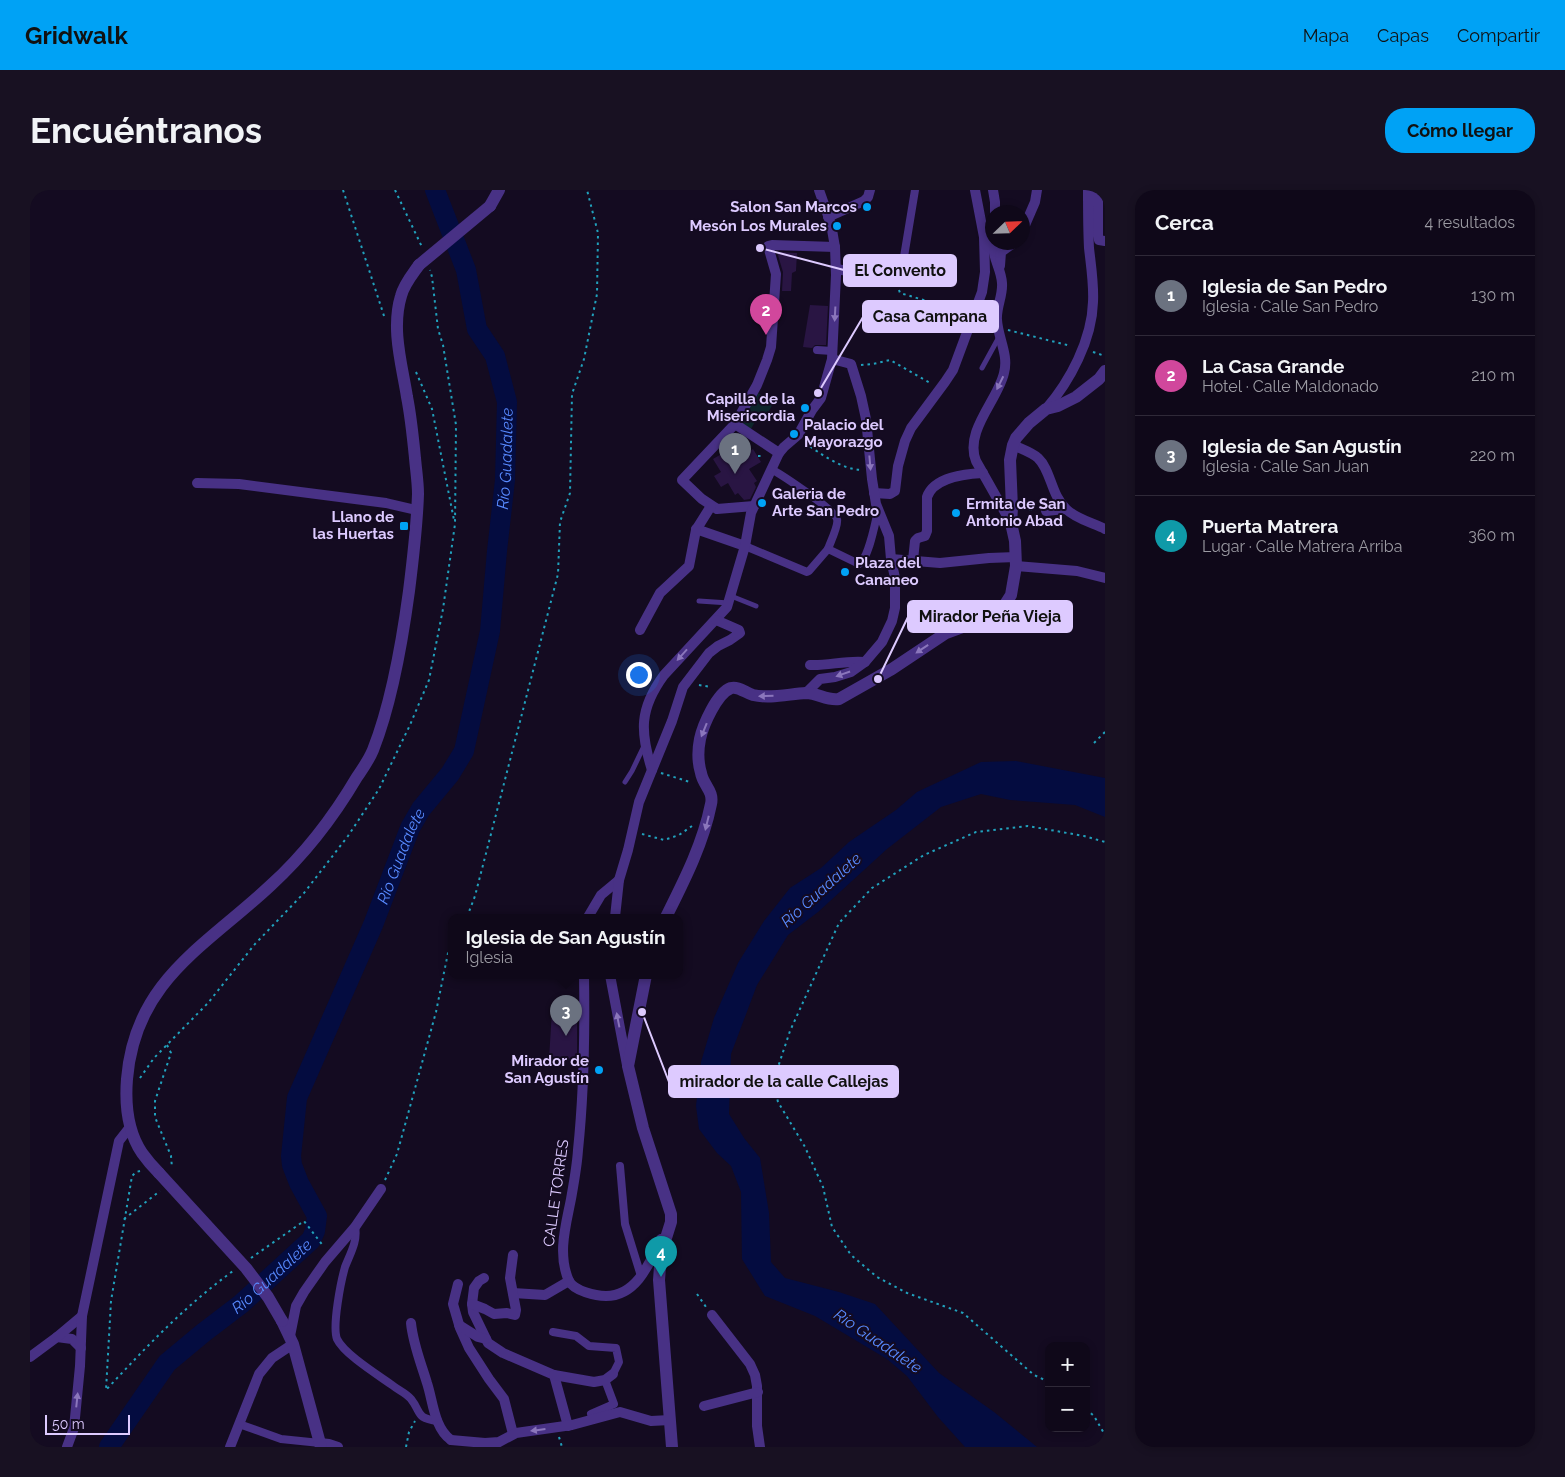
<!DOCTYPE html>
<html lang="es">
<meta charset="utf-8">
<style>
:root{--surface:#0f0819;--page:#181122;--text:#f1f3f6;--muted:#9b9aa2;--line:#2f2938;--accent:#00a2f5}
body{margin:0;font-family:Raleway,sans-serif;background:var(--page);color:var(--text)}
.controls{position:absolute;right:15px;bottom:15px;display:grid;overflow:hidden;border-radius:10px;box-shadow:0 2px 8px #0003}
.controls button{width:45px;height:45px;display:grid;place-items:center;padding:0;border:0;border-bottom:1px solid var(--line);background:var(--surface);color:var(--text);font:25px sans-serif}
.compass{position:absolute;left:955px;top:15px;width:45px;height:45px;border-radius:50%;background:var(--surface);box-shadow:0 2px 8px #0003;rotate:67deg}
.scale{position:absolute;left:15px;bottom:12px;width:85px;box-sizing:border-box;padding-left:5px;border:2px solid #ddcaff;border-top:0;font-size:14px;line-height:18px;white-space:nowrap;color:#ddcaff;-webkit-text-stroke:4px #140b21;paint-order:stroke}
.you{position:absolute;left:608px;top:484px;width:18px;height:18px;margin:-12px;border:4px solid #fff;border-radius:50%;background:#1a73e8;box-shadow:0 0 0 8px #1a73e833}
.badge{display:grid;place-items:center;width:32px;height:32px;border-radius:50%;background:var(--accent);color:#fff;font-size:16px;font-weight:700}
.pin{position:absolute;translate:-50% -41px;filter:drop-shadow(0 1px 2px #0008)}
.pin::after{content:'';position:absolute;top:26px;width:18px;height:15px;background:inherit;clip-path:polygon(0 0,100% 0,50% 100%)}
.popup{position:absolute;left:418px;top:724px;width:235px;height:65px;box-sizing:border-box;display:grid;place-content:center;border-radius:10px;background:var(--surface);filter:drop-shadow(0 1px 4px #0005);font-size:16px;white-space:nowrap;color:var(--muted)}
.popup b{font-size:19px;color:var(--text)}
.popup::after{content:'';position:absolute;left:50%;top:100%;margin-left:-10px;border:10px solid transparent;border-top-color:var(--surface)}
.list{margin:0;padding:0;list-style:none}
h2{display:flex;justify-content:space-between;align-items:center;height:65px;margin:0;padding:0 20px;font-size:21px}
h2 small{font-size:16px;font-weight:400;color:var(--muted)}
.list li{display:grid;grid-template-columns:32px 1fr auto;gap:15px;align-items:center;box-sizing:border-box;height:80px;padding:0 20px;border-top:1px solid var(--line)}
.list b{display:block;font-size:19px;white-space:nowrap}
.list p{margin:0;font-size:16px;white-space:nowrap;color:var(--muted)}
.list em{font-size:16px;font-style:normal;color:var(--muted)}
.map{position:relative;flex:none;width:1075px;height:1257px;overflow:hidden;border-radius:20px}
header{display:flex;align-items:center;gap:30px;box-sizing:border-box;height:70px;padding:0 25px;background:var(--accent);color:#111}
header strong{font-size:24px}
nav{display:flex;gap:28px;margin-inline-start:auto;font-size:18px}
.intro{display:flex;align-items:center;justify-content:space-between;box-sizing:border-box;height:120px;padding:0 30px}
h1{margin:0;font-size:35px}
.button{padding:12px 22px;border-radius:20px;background:var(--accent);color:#111;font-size:18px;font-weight:700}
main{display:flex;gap:30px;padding:0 30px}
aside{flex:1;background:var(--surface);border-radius:20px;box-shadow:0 2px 8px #0003}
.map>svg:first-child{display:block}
.green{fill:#0d252b}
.water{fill:#040c40}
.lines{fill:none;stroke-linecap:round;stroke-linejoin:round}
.river{stroke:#040c40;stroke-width:20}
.building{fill:#291543}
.path{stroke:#21a1bc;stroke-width:2;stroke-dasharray:2.5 4;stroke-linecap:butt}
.service{stroke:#483185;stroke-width:5}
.pedestrian{stroke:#483185;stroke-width:8}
.minor{stroke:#483185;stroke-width:10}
.tertiary{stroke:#483185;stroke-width:12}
.tertiary-bridge{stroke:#483185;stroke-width:12}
.oneway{fill:#8b76bc}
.poi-dot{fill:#00a2f5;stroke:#140b21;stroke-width:2}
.labels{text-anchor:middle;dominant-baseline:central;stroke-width:4;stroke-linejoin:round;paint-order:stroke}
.poi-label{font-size:15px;font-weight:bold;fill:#ddcaff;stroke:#140b21;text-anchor:end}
.street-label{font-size:15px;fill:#ddcaff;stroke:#140b21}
.water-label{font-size:16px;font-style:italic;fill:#588aff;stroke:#140b21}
.leader{fill:none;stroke:#ddcaff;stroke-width:2}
.callout-dot{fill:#ddcaff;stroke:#140b21;stroke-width:2}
.callout{fill:#ddcaff;stroke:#ddcaff;stroke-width:2}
.callout-label{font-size:16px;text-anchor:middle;font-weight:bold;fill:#111}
</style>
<header>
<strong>Gridwalk</strong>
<nav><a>Mapa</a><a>Capas</a><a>Compartir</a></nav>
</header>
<div class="intro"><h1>Encuéntranos</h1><a class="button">Cómo llegar</a></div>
<main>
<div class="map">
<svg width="1075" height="1257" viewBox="0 0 1075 1257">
<rect width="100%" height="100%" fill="#140b21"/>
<path class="green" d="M728 203 744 212 735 228 729 225 721 239 710 233Z"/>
<path class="water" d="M986 571 1075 588V627L1045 615 980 610 951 604 911 617 857 659 788 722 758 745 727 795 701 864 699 924 714 948 730 968 739 1023 741 1072 755 1088 809 1102 845 1114 909 1183 964 1222 1007 1257H935L908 1227 877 1186 857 1169 785 1126 735 1106 712 1069 711 1002 701 976 687 963 669 939 666 916 671 872 684 828 708 773 734 731 760 698 791 678 819 652 866 620 887 602 951 572Z"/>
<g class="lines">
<path class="river" id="s1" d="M79 1257 137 1173 173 1143 211 1114 281 1050 285 1041 287 1026 269 993 262 975 261 966 267 908 343 735 380 638 391 619 420 584 434 561 460 441 467 361 475 290 477 212 465 166 447 139 436 80 405 0"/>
</g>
<g class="building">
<path d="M747 62 767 63 766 81 762 83 761 101H752L753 82Z"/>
<path d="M780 115 798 116 796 155H785L782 158 773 157Z"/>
<path d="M705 256 711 266 723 259 731 272 719 279 727 291 724 293 726 297 720 309 714 310 708 303 705 305 698 293 691 297 684 286 691 282 683 269Z"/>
<path d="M522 821 547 823V871L519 869Z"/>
</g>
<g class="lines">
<g class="path">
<path d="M313 0 355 129"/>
<path d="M365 0 392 57"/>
<path d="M869 100 870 103 934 122"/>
<path d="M978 140 1041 156"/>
<path d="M1063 162 1075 166"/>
<path d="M831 175 843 174 860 170 902 194"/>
<path d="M386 182 402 219 424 330"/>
<path d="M775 253C791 264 811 279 831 280"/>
<path d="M728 266H733"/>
<path d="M993 319 1006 320"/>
<path d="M669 495 681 497"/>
<path d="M1064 553 1075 542"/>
<path d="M631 583 660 592"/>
<path d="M612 644 634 650 649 645 662 636"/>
<path d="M437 727 445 706 528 384 530 332 540 303 542 204 554 169 567 104 568 43 557 0"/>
<path d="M137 855 141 863 125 911V927L141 966 142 978"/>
<path d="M110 888 124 868 178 813 225 754 274 703 318 646 349 599 380 535 399 490 413 419 425 334 426 235 413 155 408 139 402 87 400 80"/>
<path d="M110 981 106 982 102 986 81 1111 76 1200C116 1157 156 1115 203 1081"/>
<path d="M355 990 367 964 406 822 418 763 422 755"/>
<path d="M94 1029 130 1001"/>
<path d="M221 1068 274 1031 294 1057"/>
<path d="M667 1104 676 1117"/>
<path d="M1019 1192 1004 1185 933 1123 877 1103 847 1087 821 1065 802 1037 793 997 775 957 748 912 743 892 760 841 809 733 842 698 894 665 946 642 998 636 1054 646 1075 652"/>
<path d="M1056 1219 1064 1226 1075 1245"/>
<path d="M529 1247 532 1257"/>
<path d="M376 1257 379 1242 385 1231"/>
</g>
<g class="service">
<path d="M952 178 969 147"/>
<path d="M701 406 726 416"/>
<path d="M669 411 699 413"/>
<path d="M595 592 602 581 614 556"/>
</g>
<g class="pedestrian">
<path d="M870 91 885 0"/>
<path d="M787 160 802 161"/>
<path d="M741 279C752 285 805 320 807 329 809 335 800 353 798 359"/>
<path d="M715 356 777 382 779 381 798 359 829 374C839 368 845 333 848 321"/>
<path d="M590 976 595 1034 611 1086"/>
<path d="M325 1037C328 1051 320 1064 315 1077 311 1091 302 1136 307 1149 314 1164 348 1185 362 1195 368 1200 376 1203 381 1209 392 1223 385 1228 408 1231"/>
<path d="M523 1142 546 1146 559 1156 586 1158 589 1172 583 1184"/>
<path d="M563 1229 561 1224 584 1214 575 1190"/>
<path d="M209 1234 251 1249 290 1253"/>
</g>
<g class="minor">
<path d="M963 0 965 12V22"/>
<path d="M1068 0V46L1069 50 1075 51"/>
<path d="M798 27 834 11 838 7 840 0"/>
<path d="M992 42 1005 12 1007 0"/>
<path d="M963 52C962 68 971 78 972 93 973 106 966 117 967 130 968 148 979 165 974 183 968 210 934 241 946 271L981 333"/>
<path d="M970 76 971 62 985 52"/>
<path d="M806 79 860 88"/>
<path d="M1016 219C1040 191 1062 150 1063 112 1064 94 1061 76 1059 58 1058 39 1058 19 1058 0"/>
<path d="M705 234 749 263"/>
<path d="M983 255C991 259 1001 262 1008 268 1021 280 1021 305 1036 319 1046 329 1063 333 1075 339"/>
<path d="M167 293 209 294 356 313 386 320"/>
<path d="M844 303 860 304 865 301 868 276 875 251 881 238 915 192 923 180 952 102 955 82 954 47 945 0"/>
<path d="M724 316 687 319 672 309 652 290 705 234 727 195 737 170 741 157 746 84 738 56 742 55 805 57"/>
<path d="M1016 321 1035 319"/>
<path d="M666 339 715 356"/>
<path d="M861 369 910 373 959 368 986 367"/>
<path d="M883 370 885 351 888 348 895 346 897 341V307C904 287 935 284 953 283"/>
<path d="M986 376 1047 381 1075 388"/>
<path d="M610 440 630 403 659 376 666 340 681 316"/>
<path d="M780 475C798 476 816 470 835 472"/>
<path d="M776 503 790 489 805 487 821 482 835 472 852 452 862 431 865 418V388L861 369 859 346 846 314 842 289 836 229 831 206 821 174 802 169"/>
<path d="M622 580C610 542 609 519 634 485L697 417 715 356 721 323 749 263 754 257 768 245 782 220 791 208 802 169 806 85 805 57 801 34 789 0"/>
<path d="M558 727 571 705 589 690"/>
<path d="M585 727 589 690 598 660 609 612 642 531 653 497 679 463 688 456 700 450 710 443 709 440 686 430"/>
<path d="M554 785C555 843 554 902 548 960 547 976 544 992 541 1009 536 1035 527 1064 539 1091 544 1101 566 1106 576 1106 607 1106 620 1072 631 1049"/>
<path d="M580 785 597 875"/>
<path d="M454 1088 449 1091 444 1098 442 1114 443 1122 458 1153 473 1163 524 1185 538 1236"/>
<path d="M428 1094 423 1114 430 1138 439 1158 459 1189 474 1209 483 1244"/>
<path d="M483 1103 515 1105 539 1091"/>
<path d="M442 1114 455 1119 464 1124 477 1123 485 1125 486 1120 480 1088 483 1065"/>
<path d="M682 1125 720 1174 725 1185 727 1196V1236L730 1257"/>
<path d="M381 1133C383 1154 391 1173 397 1193 403 1211 404 1238 421 1250"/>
<path d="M429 1135 448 1147 456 1149"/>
<path d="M260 1146 266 1116 274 1102 295 1072 325 1037 351 999"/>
<path d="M27 1147 42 1149 51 1158"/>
<path d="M0 1167 27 1147 52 1126"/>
<path d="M524 1185 564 1192 575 1190 583 1184"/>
<path d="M674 1216 728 1202"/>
<path d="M421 1250 455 1253 469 1252 486 1243 542 1235 590 1222 621 1231 640 1230"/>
<path d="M290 1253 299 1254 308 1257"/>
<path d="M37 1257 44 1238 50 1176 52 1126 89 951 100 937"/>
<path d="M200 1257 229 1184 242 1168 263 1154"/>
</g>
<g class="tertiary">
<path d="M460 16 469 0"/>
<path d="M636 727C654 691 673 654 681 614 684 601 673 595 671 583 668 573 668 559 670 549 673 535 687 503 701 498 708 496 716 503 723 505 739 509 759 504 776 503 788 503 797 511 809 509L862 479 916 443 954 429 967 422 974 416 981 405 986 376 985 351 981 333 982 318 980 270 983 255 986 248 999 233 1016 219 1028 216 1046 207 1069 189 1075 181"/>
<path d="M616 785 598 876 613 938 641 1024V1032L631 1064 629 1090 642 1257"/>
<path d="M129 983C123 977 117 970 112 963 98 942 95 914 97 889 105 790 176 756 241 695 275 664 304 626 327 587 333 578 339 570 343 560 362 512 372 453 379 401 383 369 387 336 388 304 388 292 386 280 385 268 383 248 381 227 377 207 372 175 361 139 371 106 374 94 382 85 389 75"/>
<path d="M252 1131 263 1154 291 1257"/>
</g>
<g class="tertiary-bridge">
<path d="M389 75 460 16"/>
<path d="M129 983 216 1078 238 1107 252 1131"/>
</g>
</g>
<defs><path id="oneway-solid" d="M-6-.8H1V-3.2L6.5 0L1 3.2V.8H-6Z" transform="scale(1.25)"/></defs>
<g class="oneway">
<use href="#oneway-solid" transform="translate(805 124) rotate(93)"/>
<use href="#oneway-solid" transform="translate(970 193) rotate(116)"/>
<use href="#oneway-solid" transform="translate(840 273) rotate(85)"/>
<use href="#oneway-solid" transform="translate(892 459) rotate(146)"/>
<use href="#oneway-solid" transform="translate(652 465) rotate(132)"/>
<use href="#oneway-solid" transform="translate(813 484) rotate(161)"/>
<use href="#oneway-solid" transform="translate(736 506) rotate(179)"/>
<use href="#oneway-solid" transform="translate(674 540) rotate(112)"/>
<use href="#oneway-solid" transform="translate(677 633) rotate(104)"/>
<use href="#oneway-solid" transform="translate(588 830) rotate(-101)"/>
<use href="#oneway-solid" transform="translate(47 1210) rotate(-84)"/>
<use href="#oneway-solid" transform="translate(508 1240) rotate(173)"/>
</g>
<g class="poi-dot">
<circle cx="837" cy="17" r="5"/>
<circle cx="807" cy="36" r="5"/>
<circle cx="775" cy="218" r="5"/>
<circle cx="764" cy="244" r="5"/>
<circle cx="732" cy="313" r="5"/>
<circle cx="926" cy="323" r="5"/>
<rect x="369" y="331" width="10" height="10" rx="2.5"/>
<circle cx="815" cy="382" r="5"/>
<circle cx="569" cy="880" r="5"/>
</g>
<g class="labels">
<g class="poi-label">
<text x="827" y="17">Salon San Marcos</text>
<text x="797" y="36">Mesón Los Murales</text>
<text x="765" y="209">Capilla de la<tspan x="765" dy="17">Misericordia</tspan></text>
<text x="774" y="235" text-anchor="start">Palacio del<tspan x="774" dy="17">Mayorazgo</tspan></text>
<text x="742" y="304" text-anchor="start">Galeria de<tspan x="742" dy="17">Arte San Pedro</tspan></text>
<text x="936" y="314" text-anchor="start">Ermita de San<tspan x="936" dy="17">Antonio Abad</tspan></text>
<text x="364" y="327">Llano de<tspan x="364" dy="17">las Huertas</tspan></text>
<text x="825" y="373" text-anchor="start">Plaza del<tspan x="825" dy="17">Cananeo</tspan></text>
<text x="559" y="871">Mirador de<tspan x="559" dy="17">San Agustín</tspan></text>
</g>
<g class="street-label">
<text transform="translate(526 1003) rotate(-82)">CALLE TORRES</text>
</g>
<g class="water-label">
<text stroke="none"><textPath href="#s1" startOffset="1124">Río Guadalete</textPath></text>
<text stroke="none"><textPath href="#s1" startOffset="704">Río Guadalete</textPath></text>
<text transform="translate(791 700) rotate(-42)">Río Guadalete</text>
<text stroke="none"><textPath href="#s1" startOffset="238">Río Guadalete</textPath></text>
<text transform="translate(848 1151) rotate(34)">Río Guadalete</text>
</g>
</g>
<path class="leader" d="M730 58L814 80M788 203L833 127M848 489L878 427M612 822L639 892"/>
<g class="callout-dot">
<circle cx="730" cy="58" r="5"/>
<circle cx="788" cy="203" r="5"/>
<circle cx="848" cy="489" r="5"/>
<circle cx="612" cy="822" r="5"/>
</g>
<g class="callout">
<rect x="814" y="65" width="112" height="31" rx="5"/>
<rect x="833" y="111" width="135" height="31" rx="5"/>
<rect x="878" y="411" width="164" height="31" rx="5"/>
<rect x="639" y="876" width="229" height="31" rx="5"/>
</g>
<g class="callout-label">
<text x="870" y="86">El Convento</text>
<text x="900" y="132">Casa Campana</text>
<text x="960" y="432">Mirador Peña Vieja</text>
<text x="754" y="897">mirador de la calle Callejas</text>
</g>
</svg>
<div class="controls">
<button>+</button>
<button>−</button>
</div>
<svg class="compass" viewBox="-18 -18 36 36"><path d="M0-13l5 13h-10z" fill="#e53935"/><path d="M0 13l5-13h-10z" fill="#9b9aa2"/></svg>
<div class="scale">50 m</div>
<div class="you"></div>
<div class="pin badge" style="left:705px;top:284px;background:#6b7280">1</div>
<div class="pin badge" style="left:736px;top:145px;background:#d1479c">2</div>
<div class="pin badge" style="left:536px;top:846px;background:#6b7280">3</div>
<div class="popup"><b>Iglesia de San Agustín</b>Iglesia</div>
<div class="pin badge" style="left:631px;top:1087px;background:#0f9aa8">4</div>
</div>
<aside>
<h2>Cerca<small>4 resultados</small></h2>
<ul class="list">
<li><span class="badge" style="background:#6b7280">1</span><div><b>Iglesia de San Pedro</b><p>Iglesia · Calle San Pedro</p></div><em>130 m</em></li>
<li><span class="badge" style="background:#d1479c">2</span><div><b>La Casa Grande</b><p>Hotel · Calle Maldonado</p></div><em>210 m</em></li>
<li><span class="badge" style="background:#6b7280">3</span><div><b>Iglesia de San Agustín</b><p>Iglesia · Calle San Juan</p></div><em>220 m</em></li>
<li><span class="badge" style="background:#0f9aa8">4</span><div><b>Puerta Matrera</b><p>Lugar · Calle Matrera Arriba</p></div><em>360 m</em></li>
</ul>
</aside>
</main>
